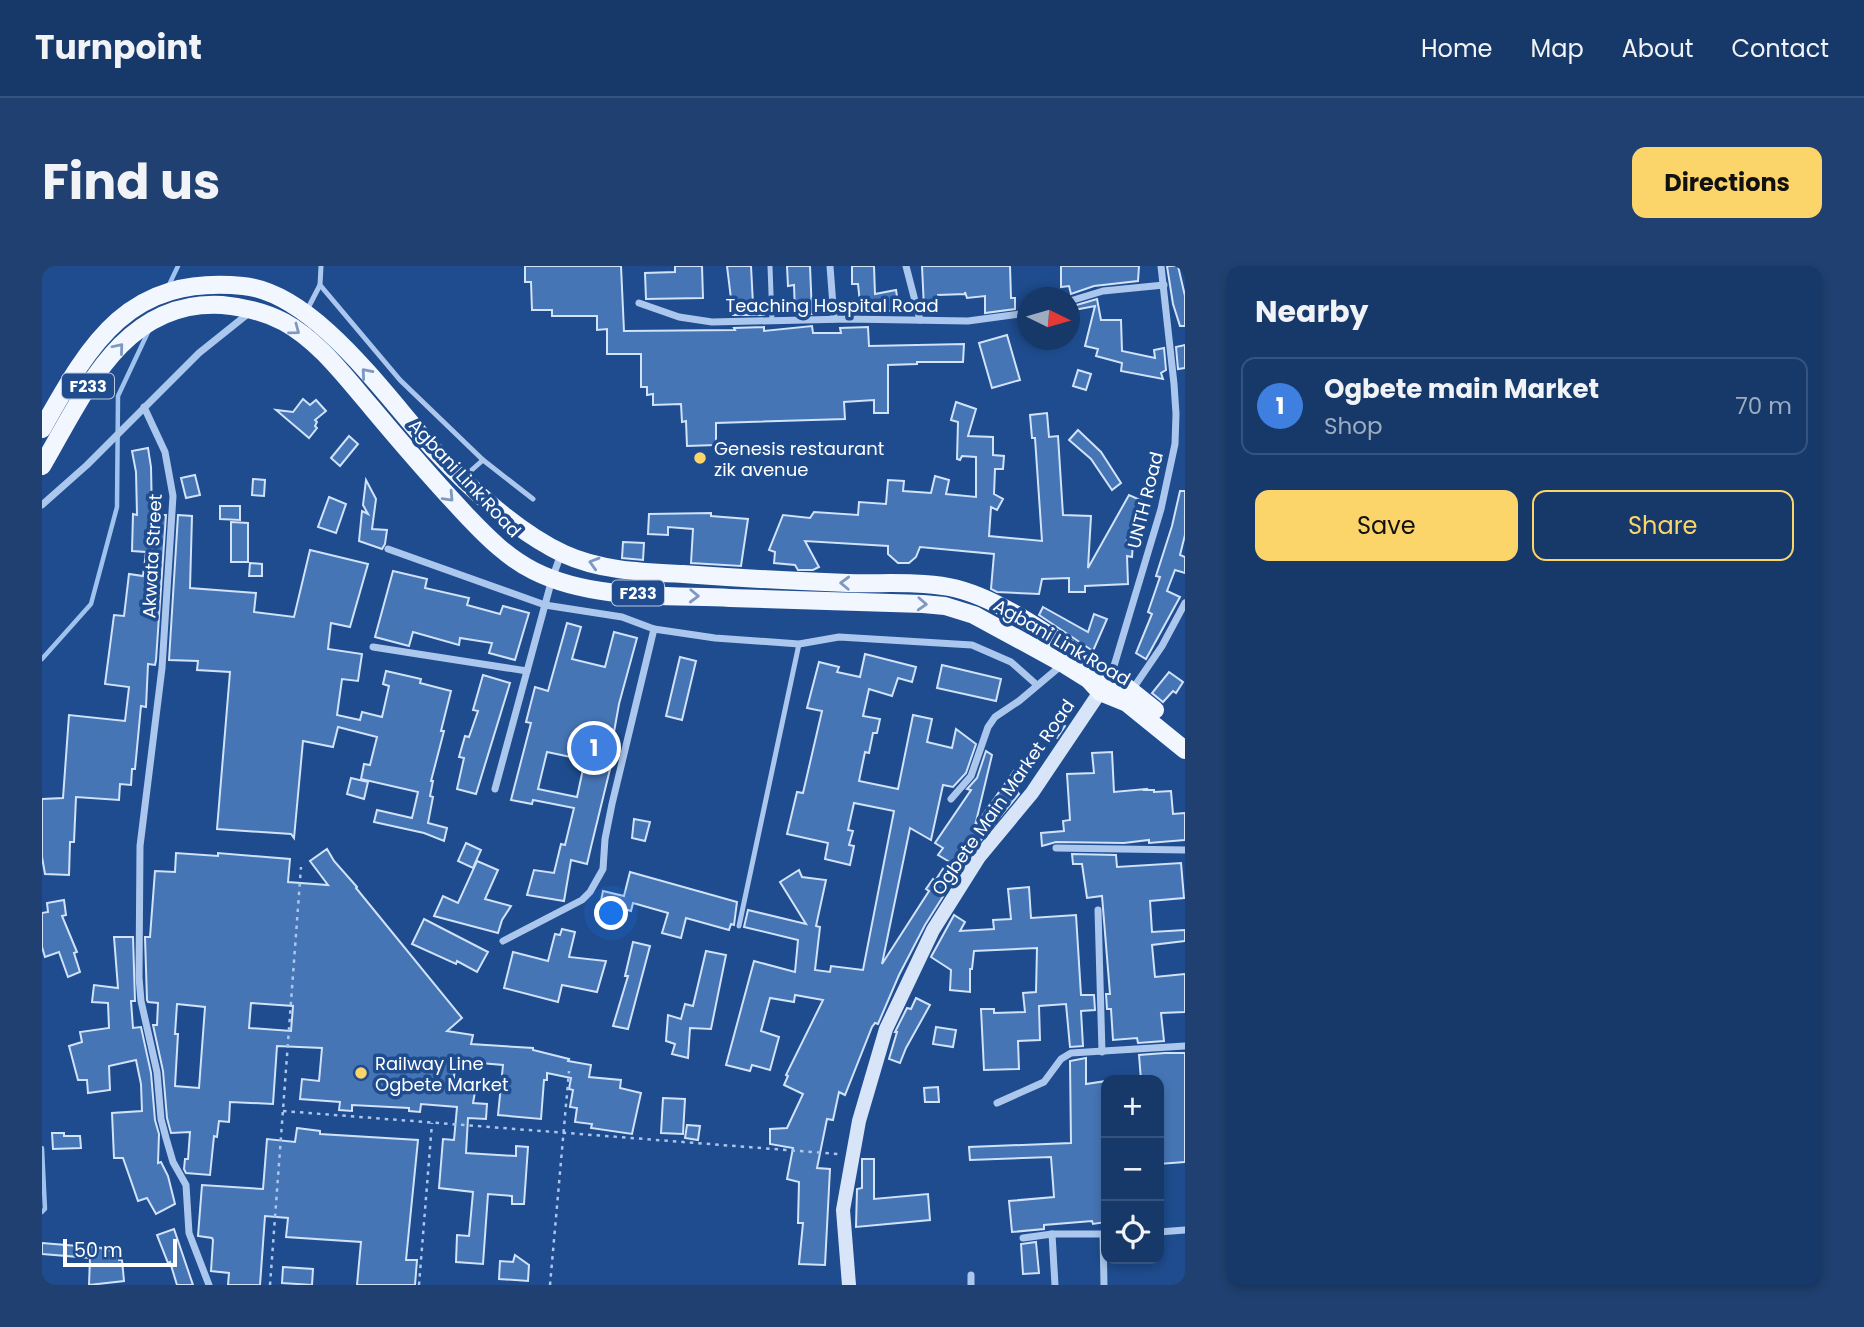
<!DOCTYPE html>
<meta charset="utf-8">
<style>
:root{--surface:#16396a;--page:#1f4070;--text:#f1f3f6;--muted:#9eacc1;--line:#35537e;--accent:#fcd56a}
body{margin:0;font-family:Poppins,sans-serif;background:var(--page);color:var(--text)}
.controls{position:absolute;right:21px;bottom:21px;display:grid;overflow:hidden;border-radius:14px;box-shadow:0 4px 10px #0003}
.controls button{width:63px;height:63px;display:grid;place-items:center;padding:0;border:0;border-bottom:2px solid var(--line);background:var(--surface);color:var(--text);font:35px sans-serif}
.compass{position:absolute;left:975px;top:21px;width:63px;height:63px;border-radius:50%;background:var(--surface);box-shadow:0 4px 10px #0003;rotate:95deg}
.scale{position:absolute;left:21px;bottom:18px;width:114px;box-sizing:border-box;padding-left:7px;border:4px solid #fff;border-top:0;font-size:19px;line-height:24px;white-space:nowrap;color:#fff;-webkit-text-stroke:5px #1e4c8e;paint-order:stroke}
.you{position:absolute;left:570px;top:648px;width:24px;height:24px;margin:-18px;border:5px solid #fff;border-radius:50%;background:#1a73e8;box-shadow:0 0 0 10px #1a73e833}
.badge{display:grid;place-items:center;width:46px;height:46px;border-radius:50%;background:var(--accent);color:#fff;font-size:23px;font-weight:700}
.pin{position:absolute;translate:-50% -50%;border:4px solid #fff;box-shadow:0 2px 7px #0006}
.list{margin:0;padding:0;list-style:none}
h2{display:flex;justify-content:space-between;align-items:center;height:91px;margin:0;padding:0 28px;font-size:30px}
h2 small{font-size:23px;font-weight:400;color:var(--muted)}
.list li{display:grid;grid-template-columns:46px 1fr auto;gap:21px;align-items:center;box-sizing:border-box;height:98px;margin:0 14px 14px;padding:0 14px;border:2px solid var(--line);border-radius:14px}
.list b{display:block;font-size:26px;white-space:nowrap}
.list p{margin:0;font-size:23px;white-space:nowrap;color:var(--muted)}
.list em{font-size:23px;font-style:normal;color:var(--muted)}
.actions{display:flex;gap:14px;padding:21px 28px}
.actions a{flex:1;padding:16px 0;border:2px solid var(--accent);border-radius:14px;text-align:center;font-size:24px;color:var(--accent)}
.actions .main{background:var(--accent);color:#111}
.icon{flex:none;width:38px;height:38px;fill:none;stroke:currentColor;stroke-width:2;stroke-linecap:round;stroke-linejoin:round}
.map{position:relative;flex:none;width:1143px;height:1019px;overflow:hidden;border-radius:14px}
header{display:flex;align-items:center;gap:42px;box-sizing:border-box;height:98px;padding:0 35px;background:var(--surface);border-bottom:2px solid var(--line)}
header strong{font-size:33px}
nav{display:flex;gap:38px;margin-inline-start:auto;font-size:24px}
.intro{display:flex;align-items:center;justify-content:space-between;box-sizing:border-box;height:168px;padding:0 42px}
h1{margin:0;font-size:49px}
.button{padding:18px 32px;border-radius:14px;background:var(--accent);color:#111;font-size:24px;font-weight:700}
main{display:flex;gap:42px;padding:0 42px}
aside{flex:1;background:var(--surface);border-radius:14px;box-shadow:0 4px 10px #0003}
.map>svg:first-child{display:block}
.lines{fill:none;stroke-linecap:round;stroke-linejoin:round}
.stream{stroke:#9fc2ee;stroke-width:4.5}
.building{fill:#4675b5;stroke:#d1e2f9;stroke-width:2;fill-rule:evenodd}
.path{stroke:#abc7ed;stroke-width:2.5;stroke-dasharray:3.5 5;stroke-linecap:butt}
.lane{stroke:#abc7ed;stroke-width:5}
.street{stroke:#abc7ed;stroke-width:7}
.secondary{stroke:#d8e5f9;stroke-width:14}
.primary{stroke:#f1f6ff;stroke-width:18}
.oneway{stroke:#7d98c1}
.poi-dot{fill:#fcd56a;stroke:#1e4c8e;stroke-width:2.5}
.labels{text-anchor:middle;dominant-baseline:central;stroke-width:7;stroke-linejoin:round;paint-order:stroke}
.shield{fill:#1e4c8e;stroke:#bcc9dd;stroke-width:2}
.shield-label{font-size:16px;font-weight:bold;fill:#fff}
.street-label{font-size:18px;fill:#fff;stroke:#1e4c8e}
.poi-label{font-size:18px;fill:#fff;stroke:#1e4c8e;text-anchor:start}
</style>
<header>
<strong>Turnpoint</strong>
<nav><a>Home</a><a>Map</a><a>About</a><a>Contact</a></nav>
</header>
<div class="intro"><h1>Find us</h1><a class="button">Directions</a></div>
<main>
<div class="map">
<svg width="1143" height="1019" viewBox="0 0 1143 1019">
<rect width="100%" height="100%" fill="#1e4c8e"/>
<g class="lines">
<g class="stream">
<path d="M126 21 136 0"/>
<path d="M0 393 49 338 75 241 76 130 107 64"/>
<path d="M0 882 3 943 0 946"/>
</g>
</g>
<g class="building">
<path d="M483 0H579L582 65 693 64 692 62 722 61V65L770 60 771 67H799L798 62 826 61 827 80 922 78 921 96H875V98L846 99V147H832V134L802 136 803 153 674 157V179L645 180 644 155 640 156 639 138 611 139V128L605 129V121H599V88H565V63L555 64V50H510V44H490L489 16H483Z"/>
<path d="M633 0H660L661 32 604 33 603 7 633 6Z"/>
<path d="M685 0H709L711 38 722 39V49H691Z"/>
<path d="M745 0H768L770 48H753L752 19 746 20Z"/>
<path d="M810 0H832L833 28 854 24 857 43 836 47H819L816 18H810Z"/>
<path d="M880 0H968L969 32H973V43L943 47V30L925 32 923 26V28L896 29V41L882 42Z"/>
<path d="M1019 0H1097L1096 15 1052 20 1029 28 1027 20 1019 21Z"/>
<path d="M1125 0H1136L1143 30V60H1138L1131 38Z"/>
<path d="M1055 33 1059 54H1079L1080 85 1113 92 1112 84 1122 82 1124 104 1119 107 1121 113 1079 105 1080 97 1054 90 1056 83 1043 80 1053 40 1032 44 1031 40Z"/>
<path d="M965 69 978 114 950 122 937 77Z"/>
<path d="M1143 79V102L1136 103 1134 81Z"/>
<path d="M1036 104 1049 108 1044 124 1031 120Z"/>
<path d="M261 133 268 139 274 134 284 145 273 154 275 156 273 160 275 162 267 172 234 144 251 146Z"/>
<path d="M914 136 934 143 926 170 951 171V189L962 190 961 203H953L952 228 961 233 955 244 949 241 947 270 1000 275 993 172H990L988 149 1005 147 1007 171 1016 170 1021 249 1049 250 1046 302 1087 229 1105 237 1084 276 1091 277 1090 291 1085 290 1086 318 1043 320V326H1027V312L1000 313 997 328 955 326 949 323 952 288 878 281 874 291 867 297H856L846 288V280L763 275 777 301 771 304H756L753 299 732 297 733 286 727 284 741 249 768 252 772 246 816 249 817 236 844 238 846 214 862 215 861 225 889 227 893 210 907 214 904 228 934 231V191L920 190 918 194 915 193 916 156 909 154Z"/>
<path d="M1036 164 1059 186 1079 217 1070 224 1049 193 1027 174Z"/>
<path d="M307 170 316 178 298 200 289 192Z"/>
<path d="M106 182 109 201 110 249H124L114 394 113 399 106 398 104 441 99 440 93 503H90L89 519 78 518 77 534 34 531 32 576H28L27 609 3 608 0 591V533L21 532 27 449 83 455 87 421 63 418 72 349 82 350 87 308 101 310 104 286 90 285 91 248 95 249 94 206 90 185Z"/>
<path d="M153 209 158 229 144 232 139 212Z"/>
<path d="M211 213 223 214 222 230 210 229Z"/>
<path d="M324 214 334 233 330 263 345 264 343 278 340 283 317 275 320 245 326 248 321 239Z"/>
<path d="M1138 225H1143V269L1138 289 1143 291V307L1133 304 1125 325 1138 331 1104 393 1094 387 1110 348 1106 346 1118 311 1114 310 1130 260Z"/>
<path d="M287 231 304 238 294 267 276 261Z"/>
<path d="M178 240H198V254L178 253Z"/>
<path d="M669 247V250L706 253 699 300 649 297 651 263 626 261V269L606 268 607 248Z"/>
<path d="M136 249 150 250 148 322 214 327 212 346 252 351 268 284 326 298 308 361 289 357 286 383 320 388 316 415 300 413 295 449 318 454 320 446 340 451 347 420 341 418 344 405 379 413 378 417 409 425 399 465H402L389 515H391L388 530 391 531 386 557 405 562 402 575 382 567 332 556 335 544 370 552 376 526 319 513 322 498 328 499 335 471 296 461 291 481 261 475 252 572 249 568 175 563 188 406 155 404 156 395 127 394Z"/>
<path d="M189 256 206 257V296H189Z"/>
<path d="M581 276 602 277 601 294 580 292Z"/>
<path d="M208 297 220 298V310H207Z"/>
<path d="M351 305 385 313 383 322 427 332 425 339 458 348 461 340 487 347 473 394 447 387 450 377 418 372 417 379 371 366 367 380 333 371Z"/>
<path d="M1001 341 1046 366 1052 348 1065 353 1051 385 997 349Z"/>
<path d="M525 357 539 361 530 393 563 401 572 366 595 372 577 438 567 494 570 495 549 581 545 598 529 594 522 635 485 629 492 604 512 607 519 578 523 579 532 542 491 534 490 538 469 534 489 457 484 456 493 421 506 425ZM505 486 543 494 535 531 496 523Z"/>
<path d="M823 388 874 401 870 416 856 412 850 430 827 423 821 450 838 453 835 467H831L827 487 823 486 817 515 856 523 871 449 890 453 885 476 910 482 914 463 934 478 924 507 911 521 901 519 889 574 868 562 840 698 887 625 884 623 891 613 893 615 906 595 896 589 901 582 893 577 929 524 925 523 935 512 944 485 950 489 933 560 972 505 983 513 975 525 977 528 929 586 883 659 857 709 836 758 833 757 830 761 803 829 797 826 791 854 785 853 775 902 788 903 783 999 757 998 761 957H756L757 916 745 913 751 882 728 878V863L745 862 761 828 742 819 746 810 744 809 781 734 753 729 752 736 728 732 719 765 737 771 728 804 710 799 708 805 684 799 712 695 753 706 756 674 702 661 706 644 764 658 738 616 757 604 760 611 784 614 774 660 778 661 773 704 788 706 789 700 821 704 852 545 812 537 806 564 811 565 807 579 812 580 808 599 783 593 786 577 745 568 755 526 761 527 780 445 765 442 777 396 797 401 795 406 818 411Z"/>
<path d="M638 391 654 395 640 454 624 450Z"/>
<path d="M900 399 959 413 954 435 895 422Z"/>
<path d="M1127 406 1141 416 1134 427 1131 425 1121 436 1110 427Z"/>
<path d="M441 409 468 417 434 528 415 523 422 492 417 491 423 470 427 471 436 445 431 444Z"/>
<path d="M1012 452 1023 460 1015 472 1007 467Z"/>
<path d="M1070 486 1072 526 1104 523 1103 524H1112V526L1129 525 1131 548 1143 547V574L1107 577V574L1082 577 1014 576 1000 580 999 567 1022 565 1021 555 1028 554 1025 508 1052 507 1050 487Z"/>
<path d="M309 512 326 516 322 533 305 528Z"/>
<path d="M592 553 608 556 603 575 590 572Z"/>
<path d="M424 577 439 584 431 602 416 595Z"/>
<path d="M285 583 292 595 315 621 314 622 420 752 405 765 431 769 429 778 491 782V784L527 793 526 795 549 799 547 811 579 814 578 822 599 827 590 868 549 862 550 858 533 856 535 842 528 841 531 824 527 823 529 812 505 807V814H502L499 853 456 849 461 799 427 796V800L413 799 411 824 433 826 431 837 445 838 444 853 426 852 424 887 474 890V880L486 881 482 938H470V930L446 928 441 998 414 996 415 969 427 970 431 926 397 922 401 873 412 874 415 841 379 838 378 846 367 845V842L310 839V845L297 844 298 836 258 833 260 813 277 815 280 782 235 780 231 838 188 836 187 856 177 855 175 871 172 870 168 909 144 907 142 903 143 893H146L148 866 129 867 125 852 121 805 111 759H115L116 737 106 736 105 734 103 671H108L113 605 133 606 134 587 176 590V587L248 593 246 616 286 619 268 595ZM209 737 251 740 249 765 207 762ZM135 738 163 741 157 822 133 820 136 768H133Z"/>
<path d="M1030 588 1074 589 1075 601 1139 597 1142 632 1108 635 1110 666 1143 664V675L1110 679 1113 711 1143 708V746L1119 747 1122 775 1096 777 1095 772 1071 774 1069 743H1065L1064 728H1068L1060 630 1045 632 1040 598H1031Z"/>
<path d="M435 595 456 604 443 633 469 640 460 654 456 667 392 650 401 630 416 637Z"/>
<path d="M588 606 695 636 692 659 689 658 687 664 644 652 639 672 620 667 626 647 591 637 589 645 578 642 577 649 557 645 561 625 582 630Z"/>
<path d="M987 621 989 652 1034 649 1039 729H1052L1053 744 1039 745 1041 780 1028 781 1024 738 997 740 998 774 976 775 977 803 942 804 939 743H952V747L983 746 981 727 994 726 995 682 932 685 930 703H928V726L908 724 909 704 889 691 912 649 923 656 918 665 952 663 951 654 969 653 966 623Z"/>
<path d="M22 634 24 649 20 650 35 686 32 687 38 706 26 711 17 686 3 691 0 681V647L6 646 5 637Z"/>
<path d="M382 653 446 686 435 706 415 695 414 698 370 678Z"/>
<path d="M520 663 533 666 527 691 564 695 555 726 520 719 516 736 462 722 471 686 506 695 513 668 518 669Z"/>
<path d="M72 671H91L93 735H89L91 762 99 761 109 807 113 854 117 868 116 897 119 896 126 910 133 938 114 948 105 932 96 935 81 892H72L70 847 100 845 99 818 94 794 67 800 68 824 46 827 45 814H36L27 780 40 776 38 766 67 762 66 737 50 736 52 719 76 722Z"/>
<path d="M591 676 608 680 586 763 571 760 586 710H583Z"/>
<path d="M664 685 684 689 669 763 648 762 646 792 630 788 633 778 624 775 626 749 639 753 643 738 651 740Z"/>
<path d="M874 732 888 739 864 782 858 797 847 793 855 766H853L865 742 869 743Z"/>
<path d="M894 761 914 764 911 781 891 778Z"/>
<path d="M1123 787H1143V896L1117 898V814H1099L1097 789Z"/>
<path d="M1044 792V818L1064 815V899L1060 900 1064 956 1051 958 1050 955 1002 959V963L970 966 967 935 1012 931 1009 891 928 894 927 881 1029 877 1028 795Z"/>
<path d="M896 821 897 836H883L882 822Z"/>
<path d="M621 832 643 833 641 868 619 867Z"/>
<path d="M645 859 658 860 656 874 643 872Z"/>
<path d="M255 862 278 865V868L376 874 364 994H375L373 1019H315L319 976 244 971 246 952 223 950 218 1019H186L187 1007 169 1005 171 974 170 972 156 970 160 919 221 923 225 873 253 876Z"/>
<path d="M10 867H22V870H38L39 882 11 883Z"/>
<path d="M820 893H832V933L886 928 888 954 814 961 815 923 820 922Z"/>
<path d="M132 963 151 1019H135L128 996 126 997 115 969Z"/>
<path d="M994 976 997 1007 981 1008 979 978Z"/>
<path d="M0 977 60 982 62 986 76 982 77 994H80L82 1015 47 1019 48 992 0 988Z"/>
<path d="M473 989 487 999 486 1015 457 1013 458 995 471 996Z"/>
<path d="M241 1001 271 1003 270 1019 240 1017Z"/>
</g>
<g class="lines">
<g class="path">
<path d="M241 845 796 888"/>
<path d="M228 1019 259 601"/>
<path d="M377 1019 390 857"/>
<path d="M508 1019 527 805"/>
</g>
<g class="lane">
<path d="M728 0 730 55"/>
<path d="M278 19 358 114 441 194 491 233"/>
<path d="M264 46 278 19 279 0"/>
<path d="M423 210 441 194"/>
<path d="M697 660 757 378"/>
</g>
<g class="street">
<path d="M788 0 792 53"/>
<path d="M864 0 878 54"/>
<path d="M1028 35 1061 25 1122 19"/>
<path d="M597 37 637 51 670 56 806 53 926 55 986 47"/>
<path d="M102 141 123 186 131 230 120 402 98 580 97 711 99 735 115 806 119 853 124 872 131 896 144 919 147 967 167 1019"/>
<path d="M0 239 45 199 157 87 207 47"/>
<path d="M346 283 503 339 580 351 612 363 570 538 563 573 561 603 548 626 540 634 461 675"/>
<path d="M612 363 673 372 757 378 797 371 930 379 969 396 995 419"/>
<path d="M331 381 485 405"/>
<path d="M1069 410 1119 243 1133 178 1134 148 1132 118 1119 0"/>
<path d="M1090 424 1120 380 1143 337"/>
<path d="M453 523 510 313 519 288"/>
<path d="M909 533 929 510 946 461 953 451 977 435 1021 398"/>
<path d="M1014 582 1143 584"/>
<path d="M1056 644 1060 786"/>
<path d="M955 837 1002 816 1019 793 1029 787 1143 780"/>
<path d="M1117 966 1143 964"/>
<path d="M1010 968 1013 1019"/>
<path d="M1061 968 1062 1019"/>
<path d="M981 972 1010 968H1064"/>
<path d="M929 1019V1009"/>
</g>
<path class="secondary" d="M807 1019 801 944 817 855 844 763 891 664 937 591 990 527 1058 426"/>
<g class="primary">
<path d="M0 163C49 75 87 9 201 20 274 27 346 134 394 186 428 223 477 267 522 288 559 305 601 306 641 308 696 312 751 315 806 317 839 318 875 315 907 321 960 331 1023 381 1068 410V414L1083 420 1113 444"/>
<path d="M0 200C42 128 81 33 180 39 201 41 223 46 242 56 277 75 304 112 330 142 361 179 393 216 426 251 446 272 466 292 492 305 550 334 624 329 688 332 752 334 817 336 881 338L903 340 932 349 1022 398 1046 413 1058 426 1085 437 1143 484"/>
</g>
</g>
<defs><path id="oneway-chevron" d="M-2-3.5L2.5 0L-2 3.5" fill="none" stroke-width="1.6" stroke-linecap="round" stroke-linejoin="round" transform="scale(1.75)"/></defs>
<g class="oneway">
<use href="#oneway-chevron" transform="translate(253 64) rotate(37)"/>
<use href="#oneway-chevron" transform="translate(77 82) rotate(-50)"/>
<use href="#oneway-chevron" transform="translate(324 107) rotate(-131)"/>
<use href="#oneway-chevron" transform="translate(407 231) rotate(47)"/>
<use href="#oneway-chevron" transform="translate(552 297) rotate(-164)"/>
<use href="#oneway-chevron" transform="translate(803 317) rotate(-178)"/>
<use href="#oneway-chevron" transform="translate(652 330) rotate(2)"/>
<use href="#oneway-chevron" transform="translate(880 338) rotate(3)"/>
</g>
<g class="poi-dot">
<circle cx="658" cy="192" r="7"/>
<circle cx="319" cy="807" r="7"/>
</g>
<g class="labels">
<g class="shield">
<rect x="20" y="107.5" width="52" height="25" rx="5"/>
<rect x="570" y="314.5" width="52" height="25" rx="5"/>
</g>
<g class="shield-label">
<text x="46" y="120">F233</text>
<text x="596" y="327">F233</text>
</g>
<g class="street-label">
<text x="790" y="39">Teaching Hospital Road</text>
<text transform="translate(423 212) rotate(47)">Agbani Link Road</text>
<text transform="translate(1103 234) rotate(-76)">UNTH Road</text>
<text transform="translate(110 290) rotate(-87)">Akwata Street</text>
<text transform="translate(1020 376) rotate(30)">Agbani Link Road</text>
<text transform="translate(961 531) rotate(-55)">Ogbete Main Market Road</text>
</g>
<g class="poi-label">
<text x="672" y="182">Genesis restaurant<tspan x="672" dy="21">zik avenue</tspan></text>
<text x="333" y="797">Railway Line<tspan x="333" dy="21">Ogbete Market</tspan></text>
</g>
</g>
</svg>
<div class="controls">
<button>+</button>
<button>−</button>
<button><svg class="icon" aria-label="locate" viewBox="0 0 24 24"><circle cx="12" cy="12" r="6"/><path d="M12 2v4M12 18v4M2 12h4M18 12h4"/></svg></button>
</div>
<svg class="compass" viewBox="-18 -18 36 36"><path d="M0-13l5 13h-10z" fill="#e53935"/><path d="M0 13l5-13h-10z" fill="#9eacc1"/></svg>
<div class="scale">50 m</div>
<div class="you"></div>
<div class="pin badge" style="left:552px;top:482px;background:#3f7fe0">1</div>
</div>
<aside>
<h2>Nearby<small></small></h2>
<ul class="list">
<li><span class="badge" style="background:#3f7fe0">1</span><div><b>Ogbete main Market</b><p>Shop</p></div><em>70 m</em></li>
</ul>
<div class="actions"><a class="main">Save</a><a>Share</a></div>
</aside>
</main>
